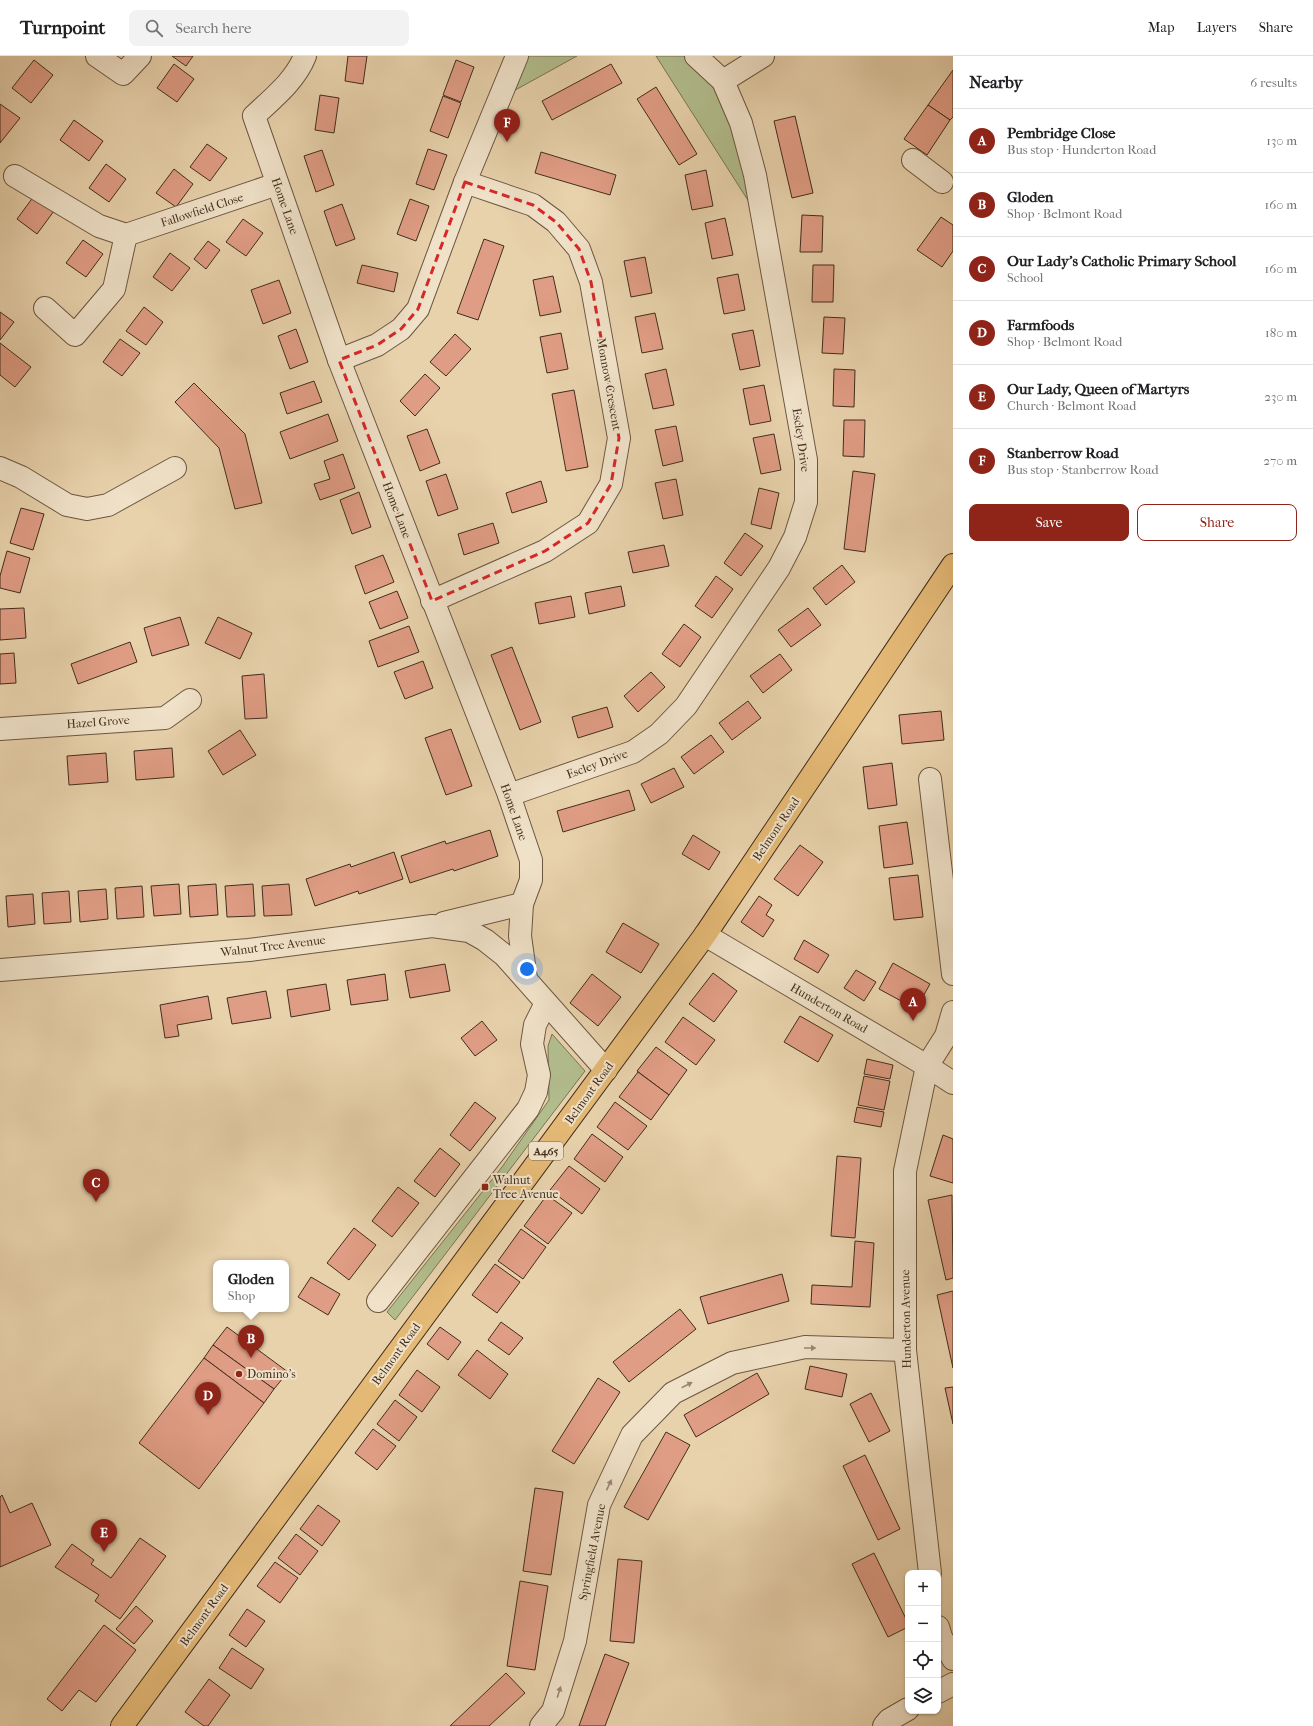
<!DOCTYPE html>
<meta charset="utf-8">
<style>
:root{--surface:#fff;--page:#f2f2f2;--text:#202124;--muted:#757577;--line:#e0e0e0;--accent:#8f2418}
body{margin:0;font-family:"IM FELL French Canon",serif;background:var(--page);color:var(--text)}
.controls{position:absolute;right:12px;bottom:12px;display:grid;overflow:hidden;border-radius:8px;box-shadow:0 1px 3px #0004}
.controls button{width:36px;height:36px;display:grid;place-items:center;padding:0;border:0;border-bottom:1px solid var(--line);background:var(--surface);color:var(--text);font:20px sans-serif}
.you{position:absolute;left:527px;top:913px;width:14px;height:14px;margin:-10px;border:3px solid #fff;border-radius:50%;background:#1a73e8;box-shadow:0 0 0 6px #1a73e833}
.badge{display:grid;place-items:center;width:26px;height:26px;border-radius:50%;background:var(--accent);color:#fff;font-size:13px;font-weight:700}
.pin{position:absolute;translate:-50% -33px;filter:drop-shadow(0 1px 2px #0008)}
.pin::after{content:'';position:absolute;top:21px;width:14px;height:12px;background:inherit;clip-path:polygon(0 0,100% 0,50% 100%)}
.popup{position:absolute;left:213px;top:1204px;width:76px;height:52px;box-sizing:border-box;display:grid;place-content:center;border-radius:8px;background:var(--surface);filter:drop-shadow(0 1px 3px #0005);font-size:13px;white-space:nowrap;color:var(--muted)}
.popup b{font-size:15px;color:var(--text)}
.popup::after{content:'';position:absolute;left:50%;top:100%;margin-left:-8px;border:8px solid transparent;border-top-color:var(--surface)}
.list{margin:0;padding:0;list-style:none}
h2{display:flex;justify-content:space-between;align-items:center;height:52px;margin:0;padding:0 16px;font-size:17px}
h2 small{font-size:13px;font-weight:400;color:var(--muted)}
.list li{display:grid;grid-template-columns:26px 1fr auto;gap:12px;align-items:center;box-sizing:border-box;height:64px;padding:0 16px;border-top:1px solid var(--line)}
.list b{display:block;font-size:15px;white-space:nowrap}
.list p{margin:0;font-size:13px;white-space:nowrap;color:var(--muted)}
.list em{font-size:13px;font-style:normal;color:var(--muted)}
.actions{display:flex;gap:8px;padding:12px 16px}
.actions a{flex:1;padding:9px 0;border:1px solid var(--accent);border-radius:8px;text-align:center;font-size:14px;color:var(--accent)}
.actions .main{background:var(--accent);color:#fff}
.icon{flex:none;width:22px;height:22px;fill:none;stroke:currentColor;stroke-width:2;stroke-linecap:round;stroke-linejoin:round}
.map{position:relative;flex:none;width:953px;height:1670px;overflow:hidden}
header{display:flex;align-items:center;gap:24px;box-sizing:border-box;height:56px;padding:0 20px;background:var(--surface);border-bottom:1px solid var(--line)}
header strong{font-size:19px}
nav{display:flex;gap:22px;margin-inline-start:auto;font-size:14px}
.search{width:280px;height:36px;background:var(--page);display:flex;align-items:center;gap:10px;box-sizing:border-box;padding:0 14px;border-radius:8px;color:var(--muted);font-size:15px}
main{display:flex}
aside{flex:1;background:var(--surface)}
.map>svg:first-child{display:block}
.green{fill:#b2bd8d;stroke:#7a7555}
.building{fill:#e09d85;stroke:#422d1d}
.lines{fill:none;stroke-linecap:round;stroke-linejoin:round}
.minor-casing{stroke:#6c5641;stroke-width:24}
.highway-casing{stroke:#422d1d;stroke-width:24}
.minor{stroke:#f0e2c9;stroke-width:22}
.highway{stroke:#e4b976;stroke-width:22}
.oneway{fill:#998873}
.marked{fill:none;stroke:#d62828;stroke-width:3;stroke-dasharray:8 5;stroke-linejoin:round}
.poi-dot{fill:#8f2418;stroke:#f0e2c9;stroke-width:1.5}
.labels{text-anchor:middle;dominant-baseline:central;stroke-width:4;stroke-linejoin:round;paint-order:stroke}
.shield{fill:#f0e2c9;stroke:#766351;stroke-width:1}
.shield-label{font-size:11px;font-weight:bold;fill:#422d1d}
.street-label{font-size:12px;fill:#422d1d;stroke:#f0e2c9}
.poi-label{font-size:12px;fill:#422d1d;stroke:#f0e2c9;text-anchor:start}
</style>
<header>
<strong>Turnpoint</strong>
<div class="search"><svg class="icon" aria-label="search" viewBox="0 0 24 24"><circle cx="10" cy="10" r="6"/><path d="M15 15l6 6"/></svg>Search here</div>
<nav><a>Map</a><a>Layers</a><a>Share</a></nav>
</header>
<main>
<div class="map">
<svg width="953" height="1670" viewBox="0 0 953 1670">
<rect width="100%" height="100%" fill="#e8d2ac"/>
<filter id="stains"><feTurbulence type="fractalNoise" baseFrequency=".005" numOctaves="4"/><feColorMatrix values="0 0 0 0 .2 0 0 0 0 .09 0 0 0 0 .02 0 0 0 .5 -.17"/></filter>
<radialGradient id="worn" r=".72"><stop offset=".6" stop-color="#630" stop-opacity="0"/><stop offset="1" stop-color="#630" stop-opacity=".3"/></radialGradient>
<g class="green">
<path d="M517 0H577L499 43Z"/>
<path d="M656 0H696L723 25 765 171Z"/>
<path d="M552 978 585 1015 395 1264 387 1256 502 1111 549 1044 548 990Z"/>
</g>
<g class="building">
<path d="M172 0H193L186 10Z"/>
<path d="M348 0H367L363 28 345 25Z"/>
<path d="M34 4 53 19 31 47 12 32Z"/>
<path d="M456 4 474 11 461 46 443 39Z"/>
<path d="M174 8 194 23 177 46 157 32Z"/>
<path d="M611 8 622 27 552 64 542 45Z"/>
<path d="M953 14V61L950 64 928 49Z"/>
<path d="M656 31 697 98 679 109 637 43Z"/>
<path d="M320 39 339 42 334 77 315 74Z"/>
<path d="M443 40 461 47 448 82 430 75Z"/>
<path d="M0 48 20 62 0 87Z"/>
<path d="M928 49 950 64 927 99 904 83Z"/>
<path d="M795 60 813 137 792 142 774 65Z"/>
<path d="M74 64 103 85 89 105 60 84Z"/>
<path d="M207 88 227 102 210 125 190 111Z"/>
<path d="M428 93 447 99 434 134 416 128Z"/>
<path d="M322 94 334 129 316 136 304 100Z"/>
<path d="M541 96 616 119 610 139 535 117Z"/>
<path d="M106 108 126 123 109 146 89 132Z"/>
<path d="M174 113 193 128 176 151 156 137Z"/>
<path d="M706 114 713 150 692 154 685 119Z"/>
<path d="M34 140 54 155 37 178 17 163Z"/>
<path d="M410 143 429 150 416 185 397 178Z"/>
<path d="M342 148 355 183 336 190 324 155Z"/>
<path d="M802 159 823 160 822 196H800Z"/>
<path d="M941 161 953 169V195L942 211 917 194Z"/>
<path d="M725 162 733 199 712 203 705 167Z"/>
<path d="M243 163 263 177 246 200 226 186Z"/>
<path d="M484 183 504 190 478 264 457 257Z"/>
<path d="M83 184 103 198 86 221 66 207Z"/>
<path d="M208 185 220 194 206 213 194 203Z"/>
<path d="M170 197 190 212 172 235 153 221Z"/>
<path d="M645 201 652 237 631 241 624 205Z"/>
<path d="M362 209 398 217 394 236 357 227Z"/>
<path d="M813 209H834L833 246H812Z"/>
<path d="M738 218 745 254 724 258 717 222Z"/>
<path d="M553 220 561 256 540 260 533 224Z"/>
<path d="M279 224 291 257 263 268 251 234Z"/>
<path d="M144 251 163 266 146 289 126 275Z"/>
<path d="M0 256 14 266 0 284Z"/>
<path d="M655 257 663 293 642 297 635 261Z"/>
<path d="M824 261 845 262 843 298 822 297Z"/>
<path d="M296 273 308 306 290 313 278 280Z"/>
<path d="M753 274 760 310 740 314 732 278Z"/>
<path d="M561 277 568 313 547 317 540 281Z"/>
<path d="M455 278 471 293 446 320 430 306Z"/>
<path d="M120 283 140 297 122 320 103 306Z"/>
<path d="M0 287 31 311 15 331 0 319Z"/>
<path d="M666 313 674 349 653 353 645 318Z"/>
<path d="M834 313 855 314 854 351 833 350Z"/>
<path d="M425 318 440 332 415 360 400 345Z"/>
<path d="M314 325 322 346 287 358 280 337Z"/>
<path d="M194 327 245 378 262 447 235 453 219 392 175 346Z"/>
<path d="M764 329 771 365 750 369 743 333Z"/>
<path d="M574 334 588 411 566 415 552 338Z"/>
<path d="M328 358 338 385 290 403 280 376Z"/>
<path d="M844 364H865L864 401 843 400Z"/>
<path d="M676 370 683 405 663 410 655 374Z"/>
<path d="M427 373 440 407 420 415 407 380Z"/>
<path d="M774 378 781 414 761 418 753 382Z"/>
<path d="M343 398 355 432 320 444 314 428 330 423 324 405Z"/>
<path d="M853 415 875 418 865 496 844 493Z"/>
<path d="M446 418 458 453 438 460 426 425Z"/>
<path d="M676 423 683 459 663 463 655 427Z"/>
<path d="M541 425 547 446 512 457 506 437Z"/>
<path d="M759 432 779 437 771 473 751 468Z"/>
<path d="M359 436 371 471 352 478 340 444Z"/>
<path d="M21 452 44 458 33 494 10 487Z"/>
<path d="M493 467 499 487 464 499 458 478Z"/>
<path d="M745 477 763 490 741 520 724 507Z"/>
<path d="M664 489 669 510 633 517 628 496Z"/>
<path d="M7 495 30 502 20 537 0 532V520Z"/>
<path d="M383 499 394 526 365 538 355 510Z"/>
<path d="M842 509 855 526 826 549 813 532Z"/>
<path d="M716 520 733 533 712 562 695 550Z"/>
<path d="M621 530 625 550 589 558 585 537Z"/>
<path d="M397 535 408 562 380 573 369 546Z"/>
<path d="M571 540 575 561 539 568 535 547Z"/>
<path d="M24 552 26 582 0 584V553Z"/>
<path d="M808 552 821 569 791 591 778 574Z"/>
<path d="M180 561 189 589 152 600 144 572Z"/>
<path d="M218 561 252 577 240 603 205 587Z"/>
<path d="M684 568 701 581 680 611 662 598Z"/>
<path d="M409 570 419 596 378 611 369 585Z"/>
<path d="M130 586 137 606 78 628 71 608Z"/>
<path d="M512 591 541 666 520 674 491 599Z"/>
<path d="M14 597 16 627 0 628V598Z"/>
<path d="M780 598 792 614 763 637 750 620Z"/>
<path d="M423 605 433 632 405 643 394 616Z"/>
<path d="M651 616 665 631 638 656 624 640Z"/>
<path d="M264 618 267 662 245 663 242 620Z"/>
<path d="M748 645 761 662 732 684 719 667Z"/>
<path d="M607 651 613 671 578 682 572 661Z"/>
<path d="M941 655 944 684 902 688 899 659Z"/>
<path d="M451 673 472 730 446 739 425 682Z"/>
<path d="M240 674 256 699 223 719 208 695Z"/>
<path d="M711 679 724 696 694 718 681 701Z"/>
<path d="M172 692 174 721 136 724 134 695Z"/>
<path d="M106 697 108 726 69 729 67 700Z"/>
<path d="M892 707 897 749 868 753 863 711Z"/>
<path d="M674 712 684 731 651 747 641 728Z"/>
<path d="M629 734 635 754 563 776 557 755Z"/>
<path d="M907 766 913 808 884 812 879 770Z"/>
<path d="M490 774 498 800 454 815 453 813 410 827 401 800 445 785 446 788Z"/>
<path d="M693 779 720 796 709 814 682 798Z"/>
<path d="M800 789 823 806 798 840 774 823Z"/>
<path d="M394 796 403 823 359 838 358 835 315 850 306 823 350 808 351 811Z"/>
<path d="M918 819 923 861 894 864 889 822Z"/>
<path d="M179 828 181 858 154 860 151 830Z"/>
<path d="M216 828 218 859 190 861 188 830Z"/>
<path d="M253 828 255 860 227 861 225 830Z"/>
<path d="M289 828 292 859 264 860 262 830Z"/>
<path d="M142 830 144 861 117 863 115 832Z"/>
<path d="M106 833 108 863 80 866 78 835Z"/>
<path d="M69 835 71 866 44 868 42 837Z"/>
<path d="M33 838 35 868 8 871 6 840Z"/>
<path d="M759 840 772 849 766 859 774 864 763 881 741 866Z"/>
<path d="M623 867 659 888 641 917 606 896Z"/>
<path d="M804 884 829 899 818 917 794 903Z"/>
<path d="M893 907 930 928 916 953 879 933Z"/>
<path d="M445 908 450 935 410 942 405 915Z"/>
<path d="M856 914 876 926 864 945 844 932Z"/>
<path d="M713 917 737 935 714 966 689 948Z"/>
<path d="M385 918 388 944 351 949 347 924Z"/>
<path d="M592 918 621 941 598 970 570 947Z"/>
<path d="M326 928 330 954 291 961 287 934Z"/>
<path d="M266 935 271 962 232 968 227 942Z"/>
<path d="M208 940 212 963 177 969 179 980 165 982 160 949Z"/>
<path d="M800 960 833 979 818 1006 784 986Z"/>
<path d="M683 961 715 984 696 1009 665 986Z"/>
<path d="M482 965 497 984 475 1000 461 982Z"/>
<path d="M656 991 687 1014 669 1039 637 1015Z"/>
<path d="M867 1003 893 1009 890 1023 864 1018Z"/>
<path d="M638 1016 669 1039 651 1064 619 1041Z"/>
<path d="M864 1020 890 1025 884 1054 858 1049Z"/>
<path d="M475 1046 496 1062 470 1095 450 1079Z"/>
<path d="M615 1046 647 1070 628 1094 597 1071Z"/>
<path d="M857 1051 884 1056 881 1071 854 1066Z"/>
<path d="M592 1078 623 1101 605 1126 574 1103Z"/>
<path d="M943 1079 953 1083V1127L930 1120Z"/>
<path d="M440 1092 460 1108 435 1141 414 1125Z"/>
<path d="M837 1100 861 1102 855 1182 831 1180Z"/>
<path d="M569 1110 600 1133 582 1158 550 1134Z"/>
<path d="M398 1131 419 1147 392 1181 372 1165Z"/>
<path d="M547 1139 572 1157 548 1188 524 1170Z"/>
<path d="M952 1139 953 1222 946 1224 928 1144Z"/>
<path d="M354 1172 376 1189 349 1224 327 1207Z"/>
<path d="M521 1173 546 1191 523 1223 498 1205Z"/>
<path d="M855 1185 874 1187 870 1251 811 1248 812 1229 852 1231Z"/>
<path d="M495 1208 520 1226 497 1257 472 1239Z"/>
<path d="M782 1218 789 1245 708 1268 700 1241Z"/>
<path d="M311 1221 340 1238 328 1259 298 1241Z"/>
<path d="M953 1235V1312L937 1239Z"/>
<path d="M680 1253 696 1273 629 1326 613 1306Z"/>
<path d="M501 1266 523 1282 509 1299 488 1284Z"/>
<path d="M227 1271 288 1316 274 1333 213 1289Z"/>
<path d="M440 1271 461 1286 448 1304 427 1288Z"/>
<path d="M213 1289 274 1333 264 1347 204 1302Z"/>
<path d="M477 1294 508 1318 490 1343 458 1319Z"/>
<path d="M204 1302 264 1347 199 1433 139 1387Z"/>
<path d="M810 1310 847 1318 842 1341 805 1333Z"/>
<path d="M417 1314 440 1331 422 1356 399 1339Z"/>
<path d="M757 1317 769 1338 696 1381 684 1359Z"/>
<path d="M598 1322 620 1336 574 1408 552 1395Z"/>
<path d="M953 1331V1368L945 1332Z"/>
<path d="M871 1337 890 1375 869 1386 850 1348Z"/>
<path d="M395 1344 417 1361 399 1385 377 1368Z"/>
<path d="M373 1373 396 1390 377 1414 355 1397Z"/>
<path d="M666 1376 690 1389 648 1464 624 1451Z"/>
<path d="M865 1399 900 1473 878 1484 843 1410Z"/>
<path d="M535 1432 563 1436 551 1519 523 1515Z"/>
<path d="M2 1439 10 1457 32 1447 51 1489 0 1511V1441Z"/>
<path d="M318 1449 340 1465 322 1490 300 1473Z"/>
<path d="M296 1478 318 1495 300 1519 278 1502Z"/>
<path d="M140 1482 166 1500 120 1563 95 1545 99 1539 55 1511 72 1488 94 1504 91 1508 111 1522Z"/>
<path d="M874 1497 908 1567V1571L888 1581 852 1508Z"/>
<path d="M618 1503 642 1505 634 1587 610 1585Z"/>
<path d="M275 1506 298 1522 280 1547 257 1530Z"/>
<path d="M520 1525 548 1530 535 1614 507 1610Z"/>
<path d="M136 1550 153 1565 134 1588 116 1573Z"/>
<path d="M247 1553 265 1565 246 1591 229 1579Z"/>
<path d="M104 1569 136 1594 96 1646 79 1634 62 1655 47 1643Z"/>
<path d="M232 1592 264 1613 251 1633 219 1612Z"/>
<path d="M605 1598 629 1607 605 1670H579Z"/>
<path d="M506 1617 525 1637 489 1670H450Z"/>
<path d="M209 1623 230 1639 208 1670H204L185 1656Z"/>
</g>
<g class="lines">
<defs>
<g id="minor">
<path d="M97 0 123 18 140 0"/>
<path d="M305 0C295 25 273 42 254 60L339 304 509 739 531 804V824L522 848 520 880 526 923"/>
<path d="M723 25 763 0"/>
<path d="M913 104 942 126"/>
<path d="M15 120 99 170 126 179 277 128"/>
<path d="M45 252 75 279 114 233 126 179"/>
<path d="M339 304 377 289 401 273 418 253 465 126 517 0"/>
<path d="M0 412 21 421 67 449 87 453 108 449 175 412"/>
<path d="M432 545 545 495 588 467 611 428 619 382 591 226 579 193 556 166 533 149 465 126"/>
<path d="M0 673 165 662 190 644"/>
<path d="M930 723 953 918"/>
<path d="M509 739 633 696 659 678 686 650 779 512 795 481 806 446V404L755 119 741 67 723 25 696 0"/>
<path d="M444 867 522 848"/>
<path d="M705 879 927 1010 953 1027"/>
<path d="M0 914 249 894 432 870 469 875 485 884 504 899 606 1014"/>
<path d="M378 1245 528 1053 536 1036 539 1019 532 988 535 969 546 947"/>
<path d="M930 1517 905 1294V1115L927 1010 946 980 953 956"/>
<path d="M938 1571 941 1581 953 1603"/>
<path d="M938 1636 953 1628"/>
<path d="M541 1670 553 1655 575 1585 599 1449 632 1379 673 1337 732 1307 805 1291 905 1294"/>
<path d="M884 1670 889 1664 908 1653"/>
</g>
<path id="highway" d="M122 1670 705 879 953 509"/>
</defs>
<use href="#minor" class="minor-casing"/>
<use href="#highway" class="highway-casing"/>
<use href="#minor" class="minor"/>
<use href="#highway" class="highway"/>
</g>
<defs><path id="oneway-solid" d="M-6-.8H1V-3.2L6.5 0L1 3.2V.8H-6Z"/></defs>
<g class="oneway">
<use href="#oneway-solid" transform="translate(810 1292)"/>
<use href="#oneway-solid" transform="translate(687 1329) rotate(-27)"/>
<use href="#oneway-solid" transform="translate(609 1429) rotate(-65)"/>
<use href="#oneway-solid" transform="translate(559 1636) rotate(-73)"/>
</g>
<path class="marked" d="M465 126 533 149 556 166 579 193 591 226 619 382 611 428 588 467 545 495 432 545 339 304 377 289 401 273 418 253Z"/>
<g class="poi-dot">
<rect x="481" y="1127" width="8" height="8" rx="2"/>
<circle cx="239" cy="1318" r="4"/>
</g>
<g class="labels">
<rect class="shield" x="529" y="1086" width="34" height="18" rx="3"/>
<g class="shield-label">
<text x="546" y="1095">A465</text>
</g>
<g class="street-label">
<text transform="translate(285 150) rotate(71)">Home Lane</text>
<text transform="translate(202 154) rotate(-18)">Fallowfield Close</text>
<text transform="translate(609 328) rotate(80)">Monnow Crescent</text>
<text transform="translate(801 384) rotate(82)">Escley Drive</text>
<text transform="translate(397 454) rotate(69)">Home Lane</text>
<text transform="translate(98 666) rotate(-4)">Hazel Grove</text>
<text transform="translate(597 708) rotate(-20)">Escley Drive</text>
<text transform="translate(514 756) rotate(71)">Home Lane</text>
<text transform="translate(776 773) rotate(-56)">Belmont Road</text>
<text transform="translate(273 890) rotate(-7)">Walnut Tree Avenue</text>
<text transform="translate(829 952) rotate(30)">Hunderton Road</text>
<text transform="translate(589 1037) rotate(-54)">Belmont Road</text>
<text transform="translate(906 1263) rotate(-91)">Hunderton Avenue</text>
<text transform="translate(396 1298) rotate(-54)">Belmont Road</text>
<text transform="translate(592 1496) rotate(-79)">Springfield Avenue</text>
<text transform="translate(204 1559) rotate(-54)">Belmont Road</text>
</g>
<g class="poi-label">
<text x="493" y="1124">Walnut<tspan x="493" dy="14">Tree Avenue</tspan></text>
<text x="247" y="1318">Domino's</text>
</g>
</g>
<rect width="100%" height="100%" filter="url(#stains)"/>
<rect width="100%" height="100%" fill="url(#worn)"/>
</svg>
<div class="controls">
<button>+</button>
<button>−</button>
<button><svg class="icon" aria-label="locate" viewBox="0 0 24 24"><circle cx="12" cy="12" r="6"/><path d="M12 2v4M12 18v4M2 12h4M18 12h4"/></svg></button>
<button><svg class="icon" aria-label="layers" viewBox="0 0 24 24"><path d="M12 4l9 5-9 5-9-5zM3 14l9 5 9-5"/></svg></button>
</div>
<div class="you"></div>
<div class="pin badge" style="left:913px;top:965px">A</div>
<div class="pin badge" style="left:251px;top:1302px">B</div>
<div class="popup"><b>Gloden</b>Shop</div>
<div class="pin badge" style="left:96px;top:1146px">C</div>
<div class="pin badge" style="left:208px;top:1359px">D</div>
<div class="pin badge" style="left:104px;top:1496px">E</div>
<div class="pin badge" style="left:507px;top:86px">F</div>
</div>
<aside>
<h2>Nearby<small>6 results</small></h2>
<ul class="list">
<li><span class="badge">A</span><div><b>Pembridge Close</b><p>Bus stop · Hunderton Road</p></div><em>130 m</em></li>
<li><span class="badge">B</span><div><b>Gloden</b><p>Shop · Belmont Road</p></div><em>160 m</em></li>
<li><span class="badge">C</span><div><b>Our Lady's Catholic Primary School</b><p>School</p></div><em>160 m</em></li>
<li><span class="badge">D</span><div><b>Farmfoods</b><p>Shop · Belmont Road</p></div><em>180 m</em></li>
<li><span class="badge">E</span><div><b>Our Lady, Queen of Martyrs</b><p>Church · Belmont Road</p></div><em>230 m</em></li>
<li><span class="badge">F</span><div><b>Stanberrow Road</b><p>Bus stop · Stanberrow Road</p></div><em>270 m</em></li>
</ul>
<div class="actions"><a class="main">Save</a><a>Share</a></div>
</aside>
</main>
